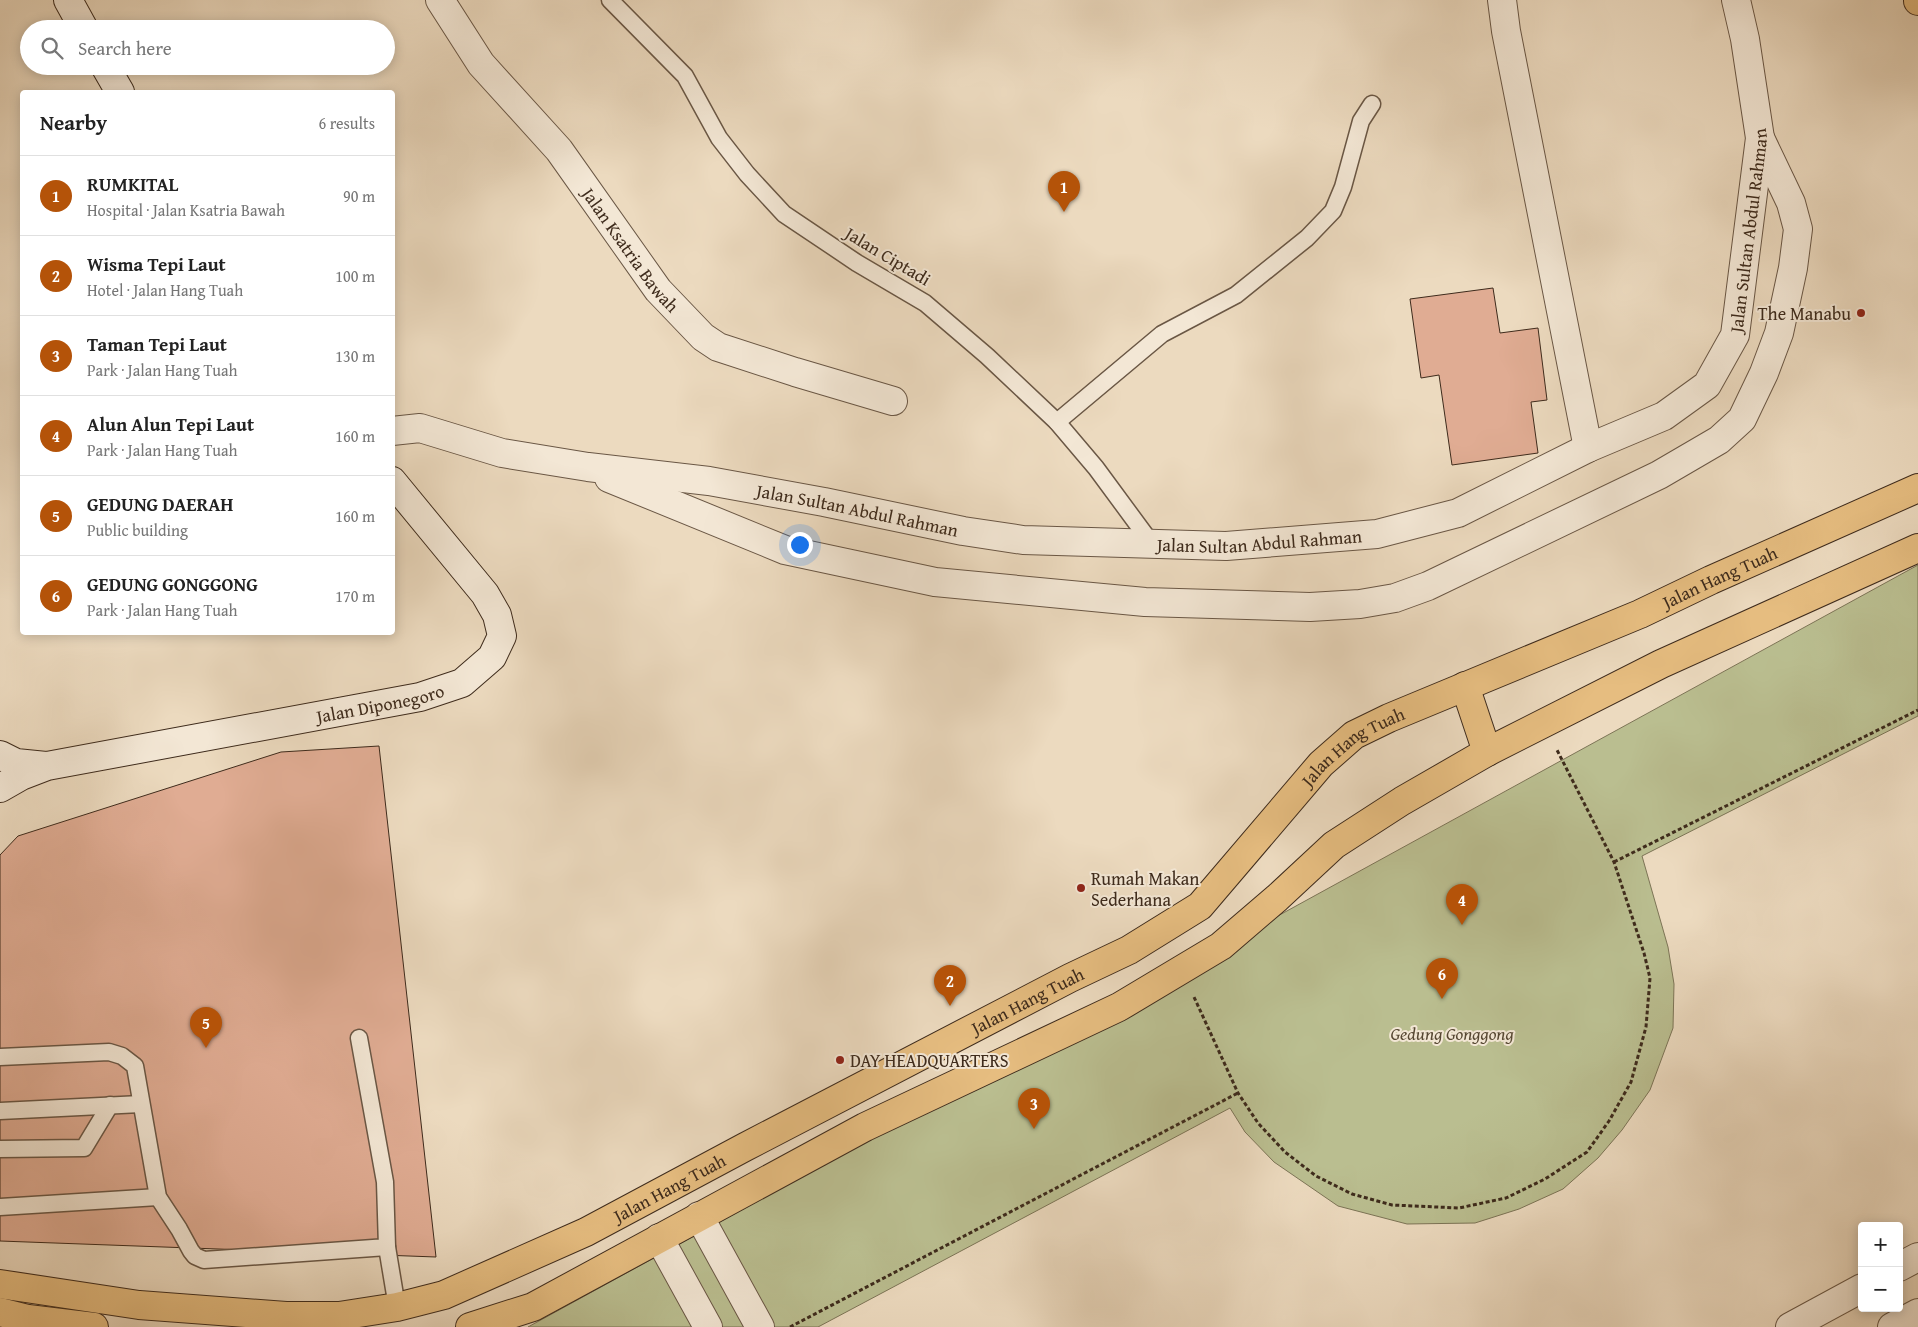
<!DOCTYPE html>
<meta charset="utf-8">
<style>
:root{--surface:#fff;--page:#f2f2f2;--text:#222;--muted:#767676;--line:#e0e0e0;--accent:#b45309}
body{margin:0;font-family:"Gentium Book Plus",serif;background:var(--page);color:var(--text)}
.controls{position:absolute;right:15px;bottom:15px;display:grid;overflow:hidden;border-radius:5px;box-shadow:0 2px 12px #0003}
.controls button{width:45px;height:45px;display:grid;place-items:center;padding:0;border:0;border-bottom:1px solid var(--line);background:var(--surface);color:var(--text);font:25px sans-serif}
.you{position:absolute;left:799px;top:544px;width:18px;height:18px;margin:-12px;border:4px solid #fff;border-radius:50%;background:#1a73e8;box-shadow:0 0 0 8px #1a73e833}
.badge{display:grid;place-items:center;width:32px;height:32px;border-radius:50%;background:var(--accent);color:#fff;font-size:16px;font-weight:700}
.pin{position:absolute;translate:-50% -41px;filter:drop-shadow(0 1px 2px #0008)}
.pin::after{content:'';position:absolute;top:26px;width:18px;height:15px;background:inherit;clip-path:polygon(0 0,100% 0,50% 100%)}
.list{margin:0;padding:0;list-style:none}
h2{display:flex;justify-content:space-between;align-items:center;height:65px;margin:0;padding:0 20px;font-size:21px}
h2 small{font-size:16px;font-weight:400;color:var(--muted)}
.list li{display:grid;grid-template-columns:32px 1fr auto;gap:15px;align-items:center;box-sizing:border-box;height:80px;padding:0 20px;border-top:1px solid var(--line)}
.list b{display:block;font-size:19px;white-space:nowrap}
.list p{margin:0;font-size:16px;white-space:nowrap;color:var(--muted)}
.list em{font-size:16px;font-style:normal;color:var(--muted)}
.icon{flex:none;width:28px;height:28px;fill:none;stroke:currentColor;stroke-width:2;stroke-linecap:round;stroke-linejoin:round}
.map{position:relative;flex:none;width:1918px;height:1327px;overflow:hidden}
.search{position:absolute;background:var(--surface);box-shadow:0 2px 12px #0003;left:20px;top:20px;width:375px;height:55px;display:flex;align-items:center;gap:12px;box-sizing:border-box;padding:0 18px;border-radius:28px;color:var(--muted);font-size:19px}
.panel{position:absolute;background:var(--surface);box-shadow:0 2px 12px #0003;left:20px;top:90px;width:375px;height:545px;border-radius:5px}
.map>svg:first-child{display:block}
.green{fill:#babe90;stroke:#7c7456}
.building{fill:#e0ac93;stroke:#3e2b1c}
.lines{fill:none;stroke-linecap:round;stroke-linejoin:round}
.service-casing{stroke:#6a5745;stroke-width:19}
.minor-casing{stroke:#6a5745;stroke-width:30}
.tertiary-casing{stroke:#6a5745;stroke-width:30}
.secondary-casing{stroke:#3e2b1c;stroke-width:30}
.primary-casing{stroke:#3e2b1c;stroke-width:30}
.trunk-casing{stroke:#3e2b1c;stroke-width:30}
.path{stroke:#3e2b1c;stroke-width:3;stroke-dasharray:4 2.5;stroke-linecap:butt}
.service{stroke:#f3e7d5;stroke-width:16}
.minor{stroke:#f3e7d5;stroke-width:28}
.tertiary{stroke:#f3e7d5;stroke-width:28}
.secondary{stroke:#f3e7d5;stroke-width:28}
.primary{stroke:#e6bd80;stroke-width:28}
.trunk{stroke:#e6bd80;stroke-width:28}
.poi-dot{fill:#8f2418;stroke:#f3e7d5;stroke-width:2}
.labels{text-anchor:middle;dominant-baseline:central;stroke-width:4;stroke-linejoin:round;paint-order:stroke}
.street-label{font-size:18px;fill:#3e2b1c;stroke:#f3e7d5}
.poi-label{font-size:18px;fill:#3e2b1c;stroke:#f3e7d5;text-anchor:start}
.park-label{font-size:18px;font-style:italic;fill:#574833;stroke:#f3e7d5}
</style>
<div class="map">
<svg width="1918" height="1327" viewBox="0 0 1918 1327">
<rect width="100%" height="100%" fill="#ecdabf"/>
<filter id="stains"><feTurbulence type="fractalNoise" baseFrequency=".004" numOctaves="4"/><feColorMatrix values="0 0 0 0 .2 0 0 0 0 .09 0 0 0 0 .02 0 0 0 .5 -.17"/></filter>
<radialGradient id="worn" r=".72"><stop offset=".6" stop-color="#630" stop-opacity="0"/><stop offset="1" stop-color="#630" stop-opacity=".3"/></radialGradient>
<path class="green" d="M1918 565V716L1642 856 1668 947 1674 984 1673 1028 1650 1090 1622 1130 1598 1158 1563 1189 1519 1209 1475 1223 1407 1224 1338 1206 1274 1162 1245 1132 1230 1108 818 1327H528Z"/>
<g class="building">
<path d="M1493 288 1500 333 1538 328 1547 400 1531 402 1538 453 1452 465 1439 375 1421 378 1410 299Z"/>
<path d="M379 746 436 1257 0 1241V855L18 836 281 752Z"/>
</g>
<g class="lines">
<defs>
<g id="service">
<path d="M610 0 685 76 719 138 747 174 784 214 857 263 925 303 987 356 1057 422 1096 468 1152 544"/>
<path d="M1057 422 1162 334 1236 295 1307 238 1333 211 1343 187 1361 121 1372 104"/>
<path d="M0 1057 109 1052 122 1056 135 1066 158 1197 179 1229 191 1251 195 1256 204 1260 387 1247 385 1182 359 1038"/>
<path d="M0 1111 141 1104"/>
<path d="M0 1149 84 1148 110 1105"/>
<path d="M0 1207 158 1197"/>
<path d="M387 1247 397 1307"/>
</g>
<g id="minor">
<path id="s1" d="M440 0 481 64 559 150 658 290 703 337 718 347 795 372 893 401"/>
<path d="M1502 0 1506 31 1588 448"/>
<path id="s2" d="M392 431 420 428 502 453 588 467 709 481 824 502 963 531 1023 540 1226 546 1377 534 1458 513 1588 448 1664 416 1707 385 1735 335 1760 138 1745 39 1736 0"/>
<path d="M609 478 785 550 935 582 1145 602 1310 607 1360 604 1395 598 1428 586 1659 475 1719 440 1742 419 1764 373 1779 333 1793 268 1798 229 1791 203 1760 138"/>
</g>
<g id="tertiary">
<path d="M699 1216 760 1327"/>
<path d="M659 1238 708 1327"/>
<path d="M1899 1267 1918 1257"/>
<path d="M1790 1327 1862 1288"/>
<path d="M1892 1327 1918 1313"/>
</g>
<g id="secondary">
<path d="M68 0 84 29"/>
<path d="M105 66 120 92"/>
<path d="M0 755 16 763 46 766"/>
<path id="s3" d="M0 788 21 776 47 766 420 697 462 683 492 657 502 636 497 615 485 594 392 481"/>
</g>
<path id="primary" d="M1465 686 1487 752"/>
<g id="trunk">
<path d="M1918 0V1"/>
<path id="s4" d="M0 1284 139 1305 286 1316H339L397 1307 444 1295 586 1232 745 1147 1070 978 1129 950 1200 906 1321 764 1354 735 1389 718 1640 614 1711 580 1918 488"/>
<path d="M0 1312 28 1319 94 1327"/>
<path d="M470 1327 533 1307 865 1127 1119 1007 1221 946 1277 898 1334 845 1402 801 1487 752 1661 664 1918 548"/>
</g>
</defs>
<use href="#service" class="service-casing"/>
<use href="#minor" class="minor-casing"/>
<use href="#tertiary" class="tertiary-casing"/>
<use href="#secondary" class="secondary-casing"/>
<use href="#primary" class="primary-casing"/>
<use href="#trunk" class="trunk-casing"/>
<g class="path">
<path d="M1614 862 1918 710"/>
<path d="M1194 997 1238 1093 1258 1123 1285 1152 1316 1176 1352 1194 1392 1205 1459 1208 1506 1198 1545 1179 1587 1152 1609 1121 1631 1082 1646 1027 1650 978 1644 953 1614 862 1557 750"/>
<path d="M790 1327 1238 1093"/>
</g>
<use href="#service" class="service"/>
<use href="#minor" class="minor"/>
<use href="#tertiary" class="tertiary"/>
<use href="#secondary" class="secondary"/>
<use href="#primary" class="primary"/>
<use href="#trunk" class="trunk"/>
</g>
<g class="poi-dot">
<circle cx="1861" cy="313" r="5"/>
<circle cx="1081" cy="888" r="5"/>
<circle cx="840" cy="1060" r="5"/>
</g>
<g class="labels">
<g class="street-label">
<text stroke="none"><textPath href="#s2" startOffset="1524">Jalan Sultan Abdul Rahman</textPath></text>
<text stroke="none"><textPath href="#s1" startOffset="315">Jalan Ksatria Bawah</textPath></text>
<text transform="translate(888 256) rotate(31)">Jalan Ciptadi</text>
<text stroke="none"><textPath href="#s2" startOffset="474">Jalan Sultan Abdul Rahman</textPath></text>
<text stroke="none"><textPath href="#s2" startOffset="879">Jalan Sultan Abdul Rahman</textPath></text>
<text stroke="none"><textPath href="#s4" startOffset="1928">Jalan Hang Tuah</textPath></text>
<text stroke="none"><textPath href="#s3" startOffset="391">Jalan Diponegoro</textPath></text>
<text stroke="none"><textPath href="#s4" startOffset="1522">Jalan Hang Tuah</textPath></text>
<text stroke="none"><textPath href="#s4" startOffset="1102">Jalan Hang Tuah</textPath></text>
<text stroke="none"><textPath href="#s4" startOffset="698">Jalan Hang Tuah</textPath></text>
</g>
<g class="poi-label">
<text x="1851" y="313" text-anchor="end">The Manabu</text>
<text x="1091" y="878">Rumah Makan<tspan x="1091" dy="21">Sederhana</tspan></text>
<text x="850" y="1060">DAY HEADQUARTERS</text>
</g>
<g class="park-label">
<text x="1452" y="1033">Gedung Gonggong</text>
</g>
</g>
<rect width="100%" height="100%" filter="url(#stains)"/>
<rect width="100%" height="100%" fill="url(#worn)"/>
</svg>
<div class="controls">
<button>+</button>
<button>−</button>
</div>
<div class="you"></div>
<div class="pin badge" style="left:1064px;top:212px">1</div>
<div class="pin badge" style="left:950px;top:1006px">2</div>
<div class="pin badge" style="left:1034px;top:1129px">3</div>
<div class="pin badge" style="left:1462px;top:925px">4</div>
<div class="pin badge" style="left:206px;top:1048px">5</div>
<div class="pin badge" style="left:1442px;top:999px">6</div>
<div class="search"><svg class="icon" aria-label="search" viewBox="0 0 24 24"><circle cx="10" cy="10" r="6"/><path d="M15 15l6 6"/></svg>Search here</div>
<section class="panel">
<h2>Nearby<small>6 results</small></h2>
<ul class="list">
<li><span class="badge">1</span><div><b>RUMKITAL</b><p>Hospital · Jalan Ksatria Bawah</p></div><em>90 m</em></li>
<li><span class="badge">2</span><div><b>Wisma Tepi Laut</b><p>Hotel · Jalan Hang Tuah</p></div><em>100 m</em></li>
<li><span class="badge">3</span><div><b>Taman Tepi Laut</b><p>Park · Jalan Hang Tuah</p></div><em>130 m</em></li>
<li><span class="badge">4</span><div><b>Alun Alun Tepi Laut</b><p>Park · Jalan Hang Tuah</p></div><em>160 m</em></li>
<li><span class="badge">5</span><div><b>GEDUNG DAERAH</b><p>Public building</p></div><em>160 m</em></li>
<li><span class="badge">6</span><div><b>GEDUNG GONGGONG</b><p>Park · Jalan Hang Tuah</p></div><em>170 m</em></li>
</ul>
</section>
</div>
